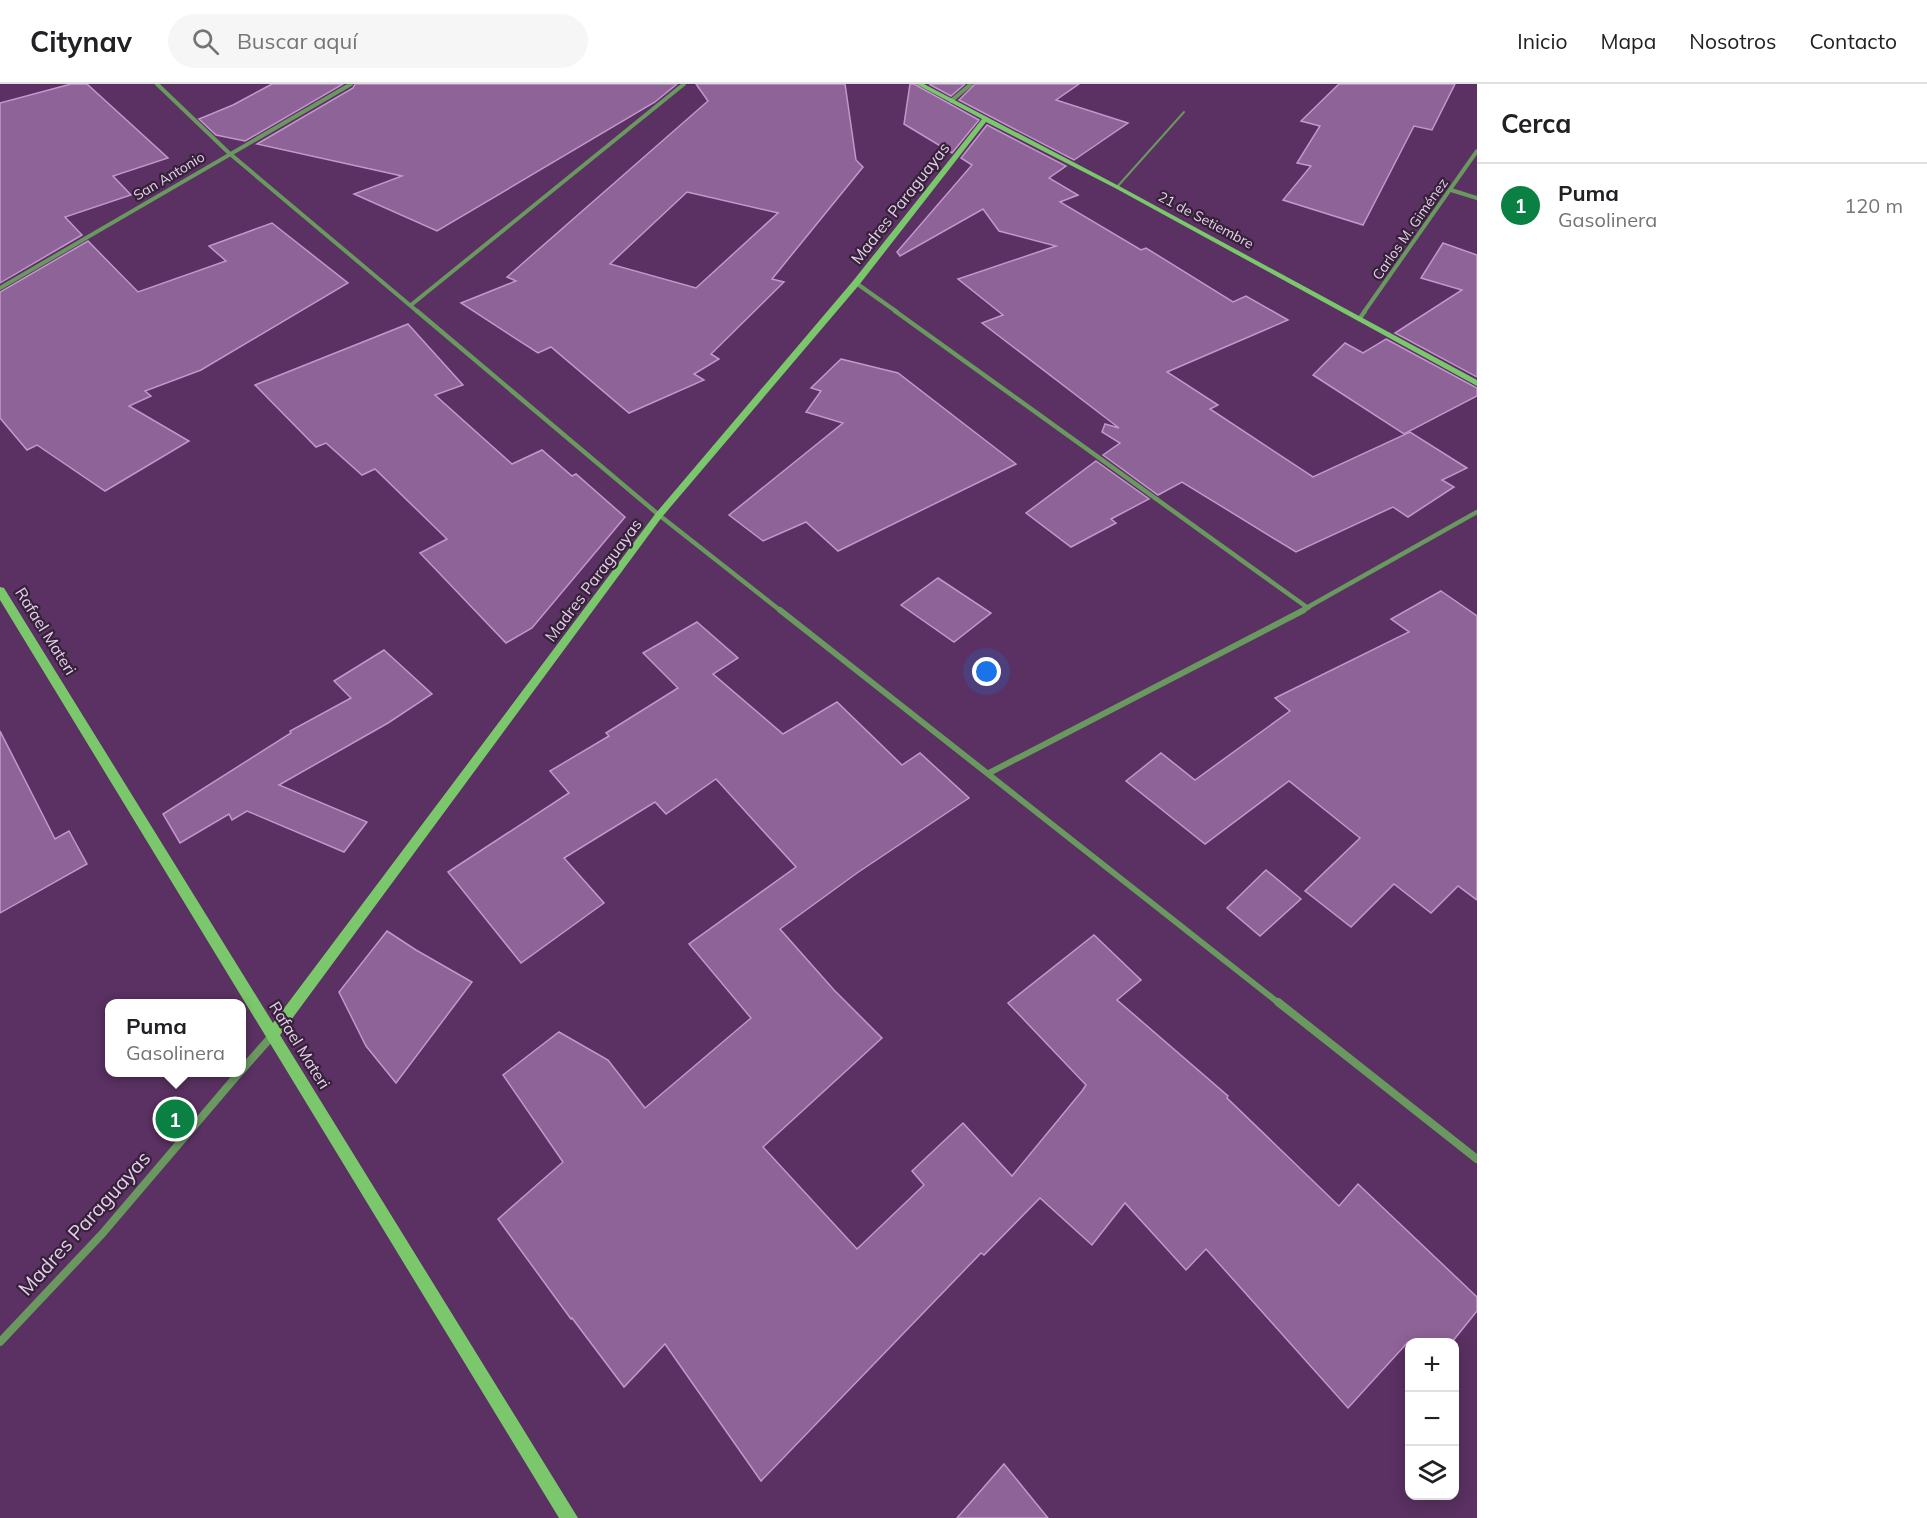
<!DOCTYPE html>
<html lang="es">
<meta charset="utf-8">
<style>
:root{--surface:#fff;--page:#f6f6f6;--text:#202124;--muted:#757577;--line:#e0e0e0;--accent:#0b8043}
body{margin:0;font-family:Mulish,sans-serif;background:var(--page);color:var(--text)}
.controls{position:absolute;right:18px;bottom:18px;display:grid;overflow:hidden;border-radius:12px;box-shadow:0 3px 15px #0003}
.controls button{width:54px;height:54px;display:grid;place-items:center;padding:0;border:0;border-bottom:2px solid var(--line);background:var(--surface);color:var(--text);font:30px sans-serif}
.you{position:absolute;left:987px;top:588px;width:21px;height:21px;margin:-15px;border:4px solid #fff;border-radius:50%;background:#1a73e8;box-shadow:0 0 0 9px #1a73e833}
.badge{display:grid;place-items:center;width:39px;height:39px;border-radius:50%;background:var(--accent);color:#fff;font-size:20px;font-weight:700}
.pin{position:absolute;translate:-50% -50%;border:3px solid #fff;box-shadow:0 2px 6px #0006}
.popup{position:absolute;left:105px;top:915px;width:141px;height:78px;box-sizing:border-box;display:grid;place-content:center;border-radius:12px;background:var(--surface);filter:drop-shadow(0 2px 4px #0005);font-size:20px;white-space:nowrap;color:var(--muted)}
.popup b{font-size:22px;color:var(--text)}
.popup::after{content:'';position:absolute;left:50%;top:100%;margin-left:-12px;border:12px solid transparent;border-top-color:var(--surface)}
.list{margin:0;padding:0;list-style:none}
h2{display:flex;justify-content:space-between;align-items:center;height:78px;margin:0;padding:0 24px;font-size:26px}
h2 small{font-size:20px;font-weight:400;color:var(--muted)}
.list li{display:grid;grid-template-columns:39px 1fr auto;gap:18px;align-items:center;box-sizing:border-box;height:84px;padding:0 24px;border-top:2px solid var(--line)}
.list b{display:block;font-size:22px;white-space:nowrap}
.list p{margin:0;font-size:20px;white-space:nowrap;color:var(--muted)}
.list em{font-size:20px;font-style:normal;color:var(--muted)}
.icon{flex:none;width:33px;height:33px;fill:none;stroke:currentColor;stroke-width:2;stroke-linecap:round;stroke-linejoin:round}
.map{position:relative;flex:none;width:1477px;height:1434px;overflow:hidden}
header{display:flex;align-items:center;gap:36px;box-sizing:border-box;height:84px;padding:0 30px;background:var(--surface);border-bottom:2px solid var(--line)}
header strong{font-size:28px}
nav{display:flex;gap:33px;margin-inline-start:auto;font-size:21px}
.search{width:420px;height:54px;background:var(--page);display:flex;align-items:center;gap:15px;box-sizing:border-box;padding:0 21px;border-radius:33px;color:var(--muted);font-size:22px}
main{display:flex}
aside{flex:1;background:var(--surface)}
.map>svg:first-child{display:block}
.building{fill:#8e6397;stroke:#c496ce;stroke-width:1.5;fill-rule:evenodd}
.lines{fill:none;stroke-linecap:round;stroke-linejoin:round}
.lane{stroke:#69995f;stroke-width:2}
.street-far3{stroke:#69995f;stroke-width:4}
.street-far2{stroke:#69995f;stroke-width:4.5}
.street-far1{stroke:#69995f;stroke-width:6}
.street{stroke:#69995f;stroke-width:8}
.secondary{fill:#7ac86b;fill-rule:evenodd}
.labels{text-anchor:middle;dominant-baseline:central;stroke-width:4.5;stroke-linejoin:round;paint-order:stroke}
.far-street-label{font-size:14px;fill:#e5ceea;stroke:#352239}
.street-label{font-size:16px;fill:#e5ceea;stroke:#352239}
.near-street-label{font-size:20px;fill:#e5ceea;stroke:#352239}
</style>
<header>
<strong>Citynav</strong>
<div class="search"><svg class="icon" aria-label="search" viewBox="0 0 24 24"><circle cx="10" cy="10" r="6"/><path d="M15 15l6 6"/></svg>Buscar aquí</div>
<nav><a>Inicio</a><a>Mapa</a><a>Nosotros</a><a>Contacto</a></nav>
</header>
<main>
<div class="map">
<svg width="1477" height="1434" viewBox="0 0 1477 1434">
<rect width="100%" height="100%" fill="#5a3162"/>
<g class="building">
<path d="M71 0H87L168 74 113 92 131 111 65 133 82 151 0 199V19Z"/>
<path d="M272 0H343L245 57 216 51 199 35 233 21Z"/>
<path d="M355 0H677L655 18 437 147 354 110 402 92 257 60 353 4Z"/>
<path d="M696 0H845L856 76 863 83 772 195 784 198 711 270 719 275 694 290 704 296 629 329 551 263 538 269 461 219 516 197 507 193 708 17ZM687 108 778 129 696 204 610 180Z"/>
<path d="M910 0H914L979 36 952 69 904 40Z"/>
<path d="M929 0H965L951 12Z"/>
<path d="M975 0H1079L1056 16 1128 39 1074 76 959 16Z"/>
<path d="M1339 0H1455L1432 46 1414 42 1363 141 1283 116 1311 82 1297 79 1320 42 1301 37Z"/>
<path d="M987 41 1066 82 1049 94 1078 111 1060 118 1141 166 1146 164 1233 218 1246 212 1288 236 1167 288 1218 321 1210 325 1313 393 1410 348 1467 384 1442 396 1454 403 1408 433 1393 423 1296 468 1182 398 1158 411 1103 371 1120 359 1102 348 1105 340 1119 344 982 239 1003 231 958 195 1056 162 999 147 983 125 900 172 897 168 972 81 961 74Z"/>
<path d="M272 139 348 199 201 286 145 307 151 312 129 322 189 357 105 407 37 361 27 366 0 334V208L88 157 138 208 226 177 209 162Z"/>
<path d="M1443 159 1477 171V293L1395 249 1462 206 1421 194Z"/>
<path d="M408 240 463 301 435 311 512 380 542 366 572 392 576 390 625 433 532 544 506 559 420 469 447 455 375 385 362 391 326 359 316 363 255 301Z"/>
<path d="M1386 255 1477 304V312L1404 350 1313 291 1345 259 1363 269Z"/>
<path d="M841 275 898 289 1016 380 838 467 806 438 763 457 729 431 843 339 806 328 821 307 811 304Z"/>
<path d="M1096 377 1149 415 1111 435 1116 439 1071 463 1026 429Z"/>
<path d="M938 494 991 529 954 558 901 521Z"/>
<path d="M1441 507 1477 532V816L1458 802 1431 829 1394 800 1351 843 1305 807 1360 754 1289 697 1205 760 1126 697 1161 669 1195 696 1290 627 1275 614 1409 548 1391 535Z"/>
<path d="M697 538 738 574 713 590 783 650 837 618 902 681 920 669 969 714 857 789 780 845 834 906 882 954 763 1063 857 1165 924 1101 912 1087 963 1039 1012 1092 1082 1007 1086 1001 1008 919 1094 851 1141 896 1117 916 1228 1012 1227 1014 1339 1122 1358 1100 1477 1213V1227L1452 1258H1408L1348 1324 1206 1165 1186 1186 1125 1119 1092 1161 1040 1114 984 1171 981 1169 761 1397 665 1260 624 1303 572 1234 571 1235 498 1135 563 1078 503 991 559 948 608 976 645 1024 751 934 689 860 796 783 716 695 666 730 655 718 564 774 604 819 521 879 448 788 569 709 550 687 609 652 606 649 678 604 643 569Z"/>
<path d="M384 566 432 610 388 639 279 701 367 738 344 768 247 727 232 736 229 730 180 759 163 730 291 649 290 647 351 614 334 597Z"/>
<path d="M0 647 55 755 69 747 87 780 0 829Z"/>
<path d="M1266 786 1301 815 1260 852 1227 824Z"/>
<path d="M387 847 416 866 472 898 396 999 366 962 339 908Z"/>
<path d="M1004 1380 1048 1434H957Z"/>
</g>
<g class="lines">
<path class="lane" d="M1117 103 1184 28"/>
<g class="street-far3">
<path d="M157 0 229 69 418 228"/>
<path d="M951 17 971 0"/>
<path d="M1451 106 1477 114"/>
<path d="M856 199 897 228"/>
<path d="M0 204 351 0"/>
<path d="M411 221 684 0"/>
<path d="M1364 228 1477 67"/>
</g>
<g class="street-far2">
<path d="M417 227 659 431 781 527"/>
<path d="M895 227 1308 524"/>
<path d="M1360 234 1365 227"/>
<path d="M1301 527 1477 428"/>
</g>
<g class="street-far1">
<path d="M780 526 1280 920"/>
<path d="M989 689 1304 526"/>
</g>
<g class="street">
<path d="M1278 918 1477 1075"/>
<path d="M241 987 272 952"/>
<path d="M0 1258 102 1150 240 988"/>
</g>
<path class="secondary" d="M916 0H924L1119 102 1477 296V302L1115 104 986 38 859 201 662 433 280 951 578 1434H559L0 516V503L4 504 273 939 656 429 853 197 982 35Z"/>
</g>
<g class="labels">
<g class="far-street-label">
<text transform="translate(169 92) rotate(-31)">San Antonio</text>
<text transform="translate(1206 136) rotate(28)">21 de Setiembre</text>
<text transform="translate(1410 145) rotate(-55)">Carlos M. Giménez</text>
</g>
<g class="street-label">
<text transform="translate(900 119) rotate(-52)">Madres Paraguayas</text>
<text transform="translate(593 496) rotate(-53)">Madres Paraguayas</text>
<text transform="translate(46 547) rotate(58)">Rafael Materi</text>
<text transform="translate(300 961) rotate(58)">Rafael Materi</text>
</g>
<g class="near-street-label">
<text transform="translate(84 1139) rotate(-48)">Madres Paraguayas</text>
</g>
</g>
</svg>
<div class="controls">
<button>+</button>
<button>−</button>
<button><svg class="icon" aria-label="layers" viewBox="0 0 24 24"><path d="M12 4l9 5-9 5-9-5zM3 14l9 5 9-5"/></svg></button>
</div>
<div class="you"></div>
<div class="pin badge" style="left:175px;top:1035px">1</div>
<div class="popup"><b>Puma</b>Gasolinera</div>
</div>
<aside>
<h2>Cerca<small></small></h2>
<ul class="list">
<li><span class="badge">1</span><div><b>Puma</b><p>Gasolinera</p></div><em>120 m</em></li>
</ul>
</aside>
</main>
